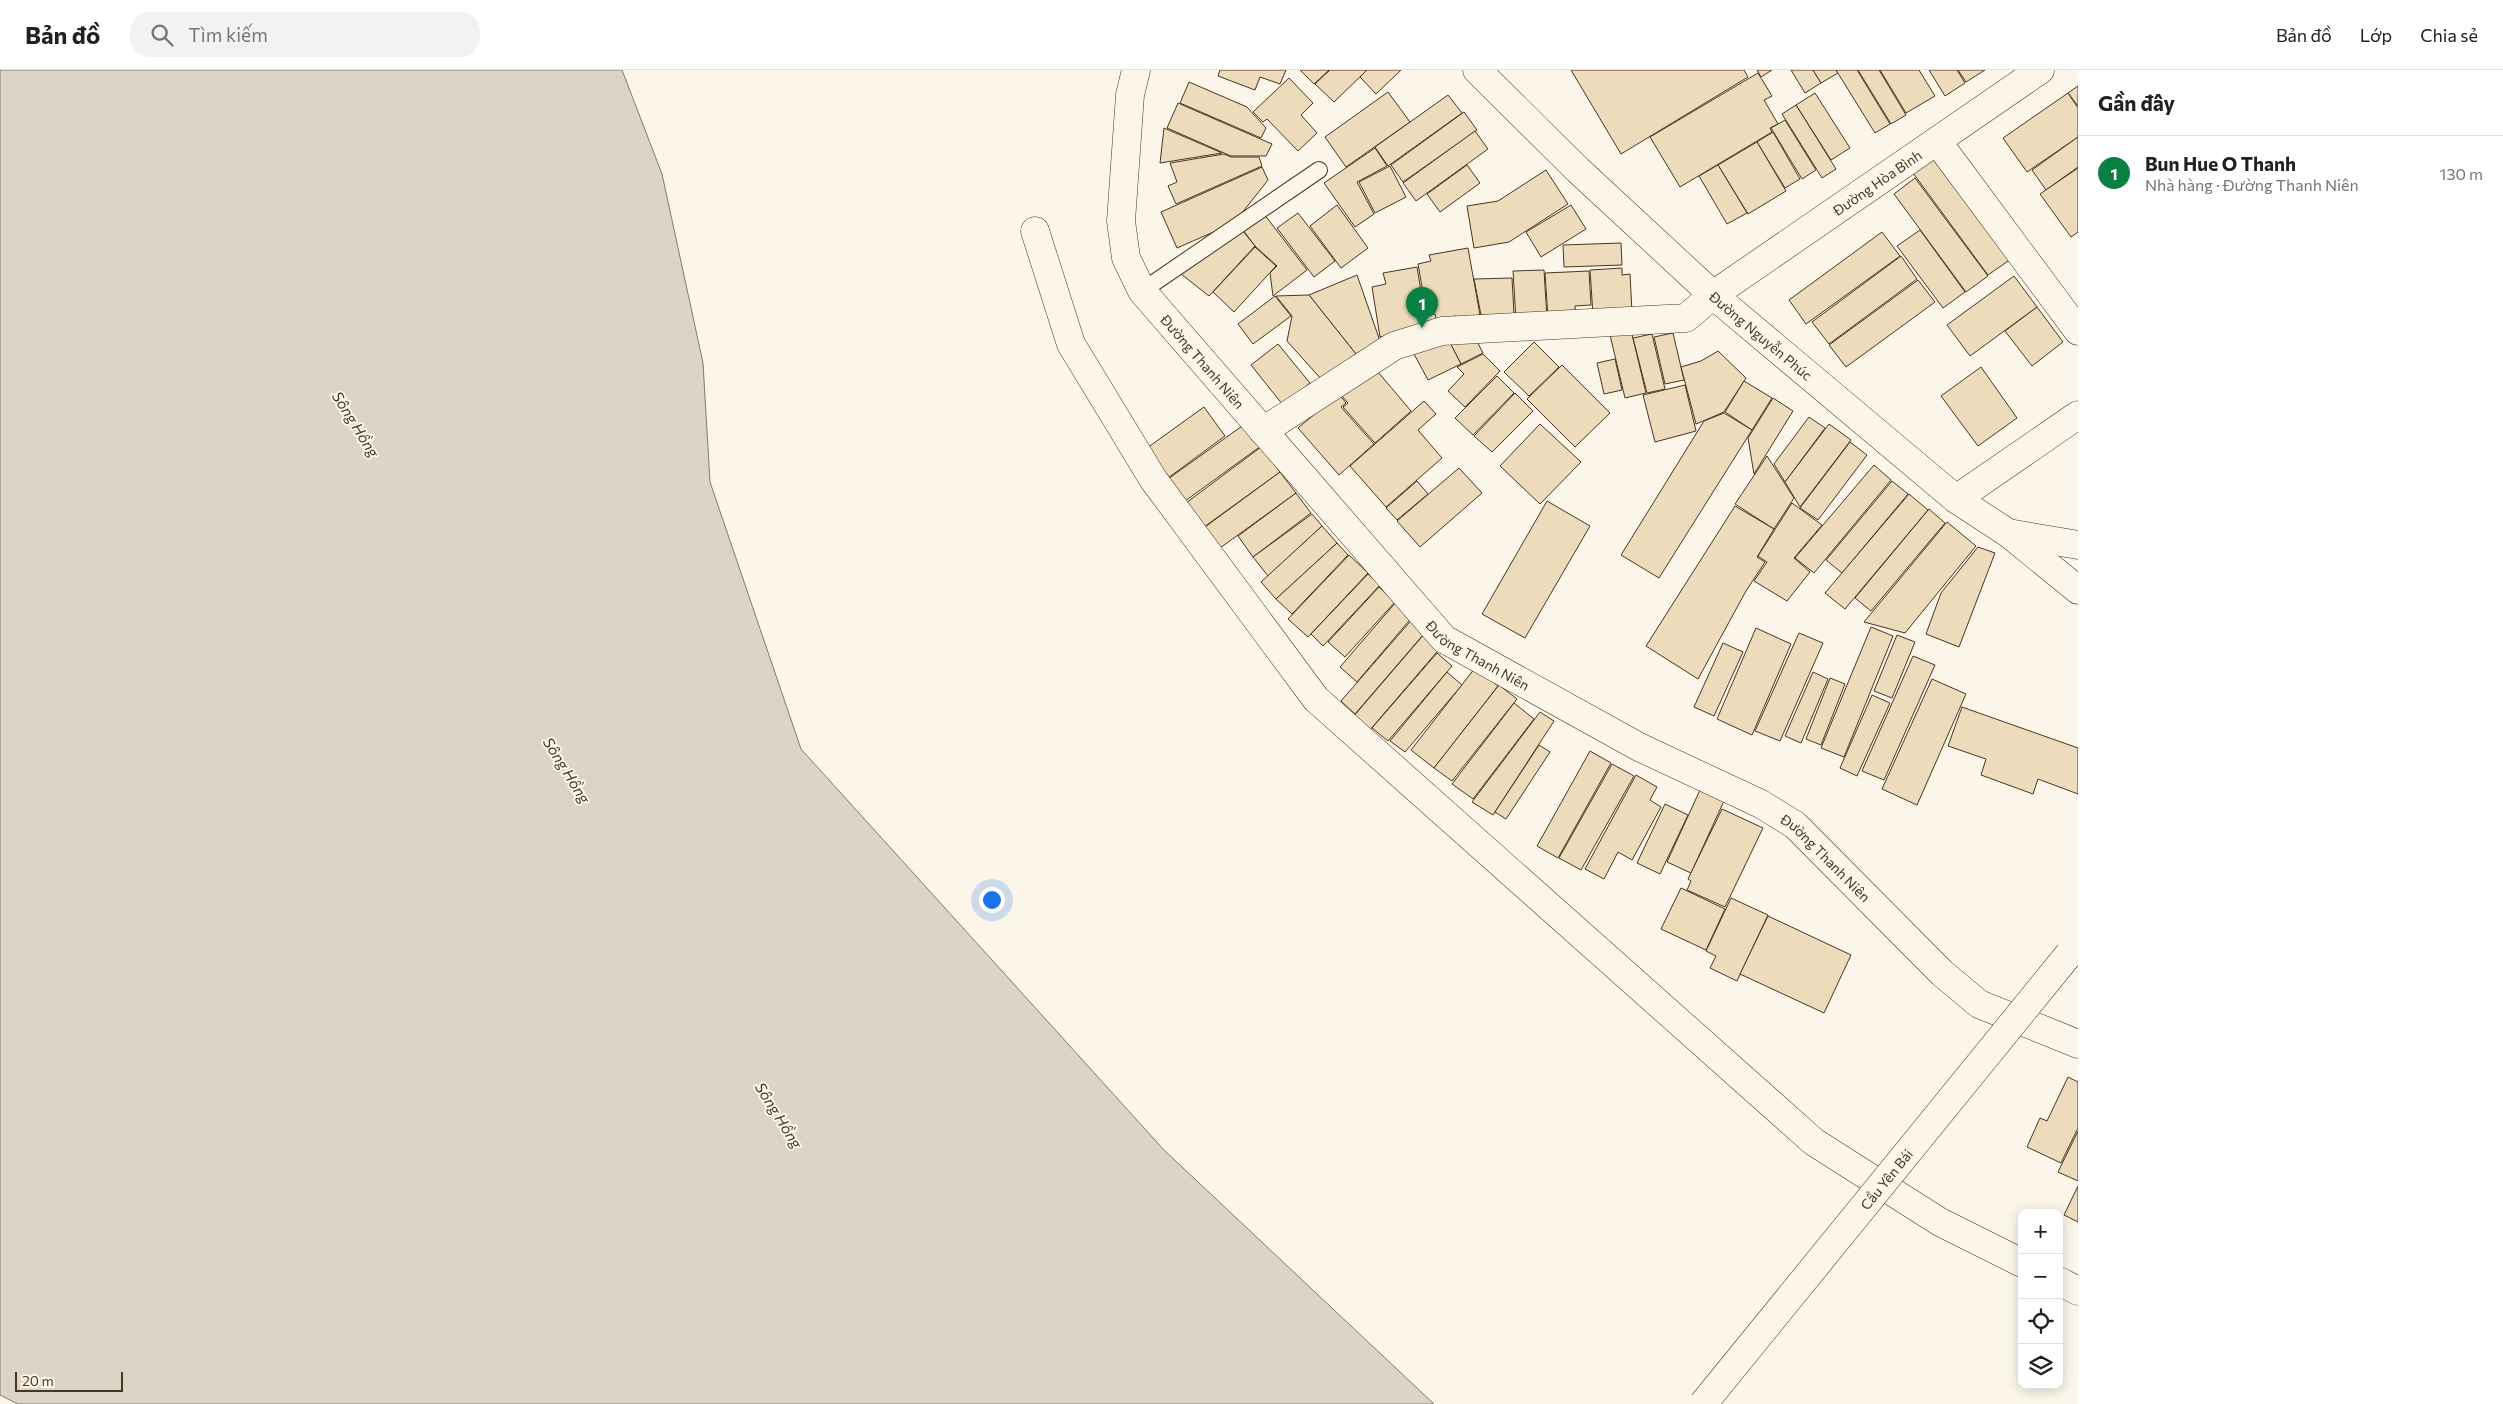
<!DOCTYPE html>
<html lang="vi">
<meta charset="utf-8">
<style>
:root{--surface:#fff;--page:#f2f2f2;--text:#202124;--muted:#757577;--line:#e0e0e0;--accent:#0b8043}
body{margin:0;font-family:Commissioner,sans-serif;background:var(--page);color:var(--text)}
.controls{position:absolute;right:15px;bottom:15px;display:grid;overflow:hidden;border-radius:10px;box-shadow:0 2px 12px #0003}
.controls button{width:45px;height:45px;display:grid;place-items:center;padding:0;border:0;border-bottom:1px solid var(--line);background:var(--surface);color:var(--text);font:25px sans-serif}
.scale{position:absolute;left:15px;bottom:12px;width:108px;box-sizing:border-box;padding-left:5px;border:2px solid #4a3520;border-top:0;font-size:14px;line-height:18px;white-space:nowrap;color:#4a3520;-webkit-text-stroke:4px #fbf6e9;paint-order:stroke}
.you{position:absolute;left:991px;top:829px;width:18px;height:18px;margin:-12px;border:4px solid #fff;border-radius:50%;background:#1a73e8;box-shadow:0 0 0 8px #1a73e833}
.badge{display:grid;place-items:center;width:32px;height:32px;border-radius:50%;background:var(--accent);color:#fff;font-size:16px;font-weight:700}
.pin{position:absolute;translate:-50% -41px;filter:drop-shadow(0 1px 2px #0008)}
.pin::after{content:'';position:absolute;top:26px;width:18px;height:15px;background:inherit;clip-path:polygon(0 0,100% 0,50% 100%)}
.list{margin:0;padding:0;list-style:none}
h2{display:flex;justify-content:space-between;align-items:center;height:65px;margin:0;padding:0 20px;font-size:21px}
h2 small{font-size:16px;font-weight:400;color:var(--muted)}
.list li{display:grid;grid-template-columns:32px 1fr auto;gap:15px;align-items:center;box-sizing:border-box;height:75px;padding:0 20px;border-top:1px solid var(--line)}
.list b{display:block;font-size:19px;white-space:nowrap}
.list p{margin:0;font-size:16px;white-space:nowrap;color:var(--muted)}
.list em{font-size:16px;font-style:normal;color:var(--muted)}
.icon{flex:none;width:28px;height:28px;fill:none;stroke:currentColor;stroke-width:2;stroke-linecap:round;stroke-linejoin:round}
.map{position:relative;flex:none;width:2078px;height:1334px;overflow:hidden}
header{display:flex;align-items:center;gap:30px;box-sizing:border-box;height:70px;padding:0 25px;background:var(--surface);border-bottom:1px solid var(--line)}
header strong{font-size:24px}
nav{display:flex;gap:28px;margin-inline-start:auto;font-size:18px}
.search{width:350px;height:45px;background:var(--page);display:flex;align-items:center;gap:12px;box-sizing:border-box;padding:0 18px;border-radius:20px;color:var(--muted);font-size:19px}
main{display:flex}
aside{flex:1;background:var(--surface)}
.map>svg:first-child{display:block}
.water{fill:#dcd4c6;stroke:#887966}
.building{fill:#ecdcbc;stroke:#4a3520}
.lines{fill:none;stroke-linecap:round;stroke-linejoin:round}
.lane-casing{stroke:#4a3520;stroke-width:18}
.street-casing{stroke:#4a3520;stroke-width:29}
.secondary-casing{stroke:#4a3520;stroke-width:29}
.primary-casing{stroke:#4a3520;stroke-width:29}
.lane{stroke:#fbf6e9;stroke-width:16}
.street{stroke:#fbf6e9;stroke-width:28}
.secondary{stroke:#fbf6e9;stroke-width:28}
.primary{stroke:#fbf6e9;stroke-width:28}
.primary-bridge-casing{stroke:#4a3520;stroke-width:29;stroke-linecap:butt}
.primary-bridge{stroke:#fbf6e9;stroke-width:28}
.labels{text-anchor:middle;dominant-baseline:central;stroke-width:4;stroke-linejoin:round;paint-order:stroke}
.street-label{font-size:14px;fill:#4a3520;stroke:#fbf6e9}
.water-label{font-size:15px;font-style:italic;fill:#4a3520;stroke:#fbf6e9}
</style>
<header>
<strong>Bản đồ</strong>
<div class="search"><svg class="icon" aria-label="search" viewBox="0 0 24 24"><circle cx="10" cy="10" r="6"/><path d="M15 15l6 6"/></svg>Tìm kiếm</div>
<nav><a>Bản đồ</a><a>Lớp</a><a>Chia sẻ</a></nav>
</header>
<main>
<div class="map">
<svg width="2078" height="1334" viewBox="0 0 2078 1334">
<rect width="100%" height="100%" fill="#fbf6e9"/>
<path class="water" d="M0 0H622L662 104 703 293 710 412 801 679 1164 1080 1434 1334H18L0 1325Z"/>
<g class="building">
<path d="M1220 0H1286L1280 14 1260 7 1255 20 1218 6Z"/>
<path d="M1300 0H1329L1314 14Z"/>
<path d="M1330 0H1367L1334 32 1315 14Z"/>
<path d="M1367 0H1401L1376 24 1360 7Z"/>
<path d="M1571 0H1744L1748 7 1621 84Z"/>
<path d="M1757 0H1772L1761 7Z"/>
<path d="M1791 0H1813L1821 13 1805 23Z"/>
<path d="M1813 0H1836L1838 3 1821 13Z"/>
<path d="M1836 0H1857L1890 54 1875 63Z"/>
<path d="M1858 0H1879L1906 45 1891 54Z"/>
<path d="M1880 0H1919L1935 26 1906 43Z"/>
<path d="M1929 0H1957L1965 13 1945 26Z"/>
<path d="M1958 0H1985L1966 12Z"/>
<path d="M1758 3 1772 26 1764 30 1778 54 1770 58 1772 62 1680 117 1650 67Z"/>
<path d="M1289 8 1313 33 1301 45 1317 63 1298 81 1267 49 1263 52 1253 42Z"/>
<path d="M1189 12 1247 37 1266 58 1261 68 1180 33Z"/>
<path d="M2078 16V36L2068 23Z"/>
<path d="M1388 22 1410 52 1346 97 1325 67Z"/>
<path d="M1815 23 1850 78 1831 90 1796 35Z"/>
<path d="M2068 23 2078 38V67L2027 102 2003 68Z"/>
<path d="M1448 25 1462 43 1388 96 1375 77Z"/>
<path d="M1178 33 1272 74 1266 86H1231L1167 58Z"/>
<path d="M1796 35 1836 99 1822 108 1782 44Z"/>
<path d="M1464 42 1477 60 1403 112 1391 95Z"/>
<path d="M1785 50 1816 100 1802 109 1771 58Z"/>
<path d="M1164 58 1222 83 1160 93Z"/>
<path d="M1475 61 1488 79 1416 131 1403 113Z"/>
<path d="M1773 62 1800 109 1785 118 1757 72Z"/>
<path d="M2078 67V97L2046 120 2032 100Z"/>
<path d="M1757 72 1786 121 1748 144 1718 95Z"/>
<path d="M1375 78 1387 96 1357 112 1374 144 1355 157 1324 113Z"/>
<path d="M1224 84 1231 87H1259L1262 96 1176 134 1168 116 1177 112 1170 93Z"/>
<path d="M1936 87 2011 189 1988 205 1913 103Z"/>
<path d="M1467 95 1480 113 1440 142 1427 124Z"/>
<path d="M1718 95 1747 143 1727 154 1699 106Z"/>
<path d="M1390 96 1406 127 1375 143 1359 112Z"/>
<path d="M1262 97 1268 110 1234 153 1177 178 1161 142Z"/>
<path d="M2078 98V162L2071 167 2040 124Z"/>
<path d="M1546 100 1568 134 1509 172 1474 178 1467 136 1498 131Z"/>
<path d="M1915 108 1988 206 1966 222 1894 124Z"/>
<path d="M1337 135 1368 178 1341 198 1310 156Z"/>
<path d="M1571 135 1586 159 1541 187 1526 162Z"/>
<path d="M1298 143 1335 191 1314 207 1277 158Z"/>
<path d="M1264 144 1307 200 1273 226 1270 203 1277 196 1255 176 1243 160Z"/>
<path d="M1920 160 1965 222 1943 238 1897 176Z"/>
<path d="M1243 161 1255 176 1209 226 1181 204Z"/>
<path d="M1882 162 1900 186 1806 254 1789 230Z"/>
<path d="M1621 173 1622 195 1564 197 1563 175Z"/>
<path d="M1255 177 1276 196 1234 242 1213 222Z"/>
<path d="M1468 178 1480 245 1456 249V246L1436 249 1435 244 1427 245 1418 194 1431 191 1429 185Z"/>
<path d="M1901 186 1917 209 1829 274 1812 252Z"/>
<path d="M1417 197 1427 258 1380 267 1372 217 1386 214 1383 203Z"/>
<path d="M1622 198V205L1630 204 1632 243 1593 245 1590 200Z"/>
<path d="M1544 200 1547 249 1516 251 1513 201Z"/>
<path d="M1589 201 1591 235 1575 236 1576 246 1548 248 1545 203Z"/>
<path d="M1357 205 1380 271 1356 284 1309 225Z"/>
<path d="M2014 206 2037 237 1970 286 1947 255Z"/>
<path d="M1512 208 1514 244 1481 245 1474 209Z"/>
<path d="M1918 210 1935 232 1846 297 1829 275Z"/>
<path d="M1309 225 1356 284 1322 310 1287 271 1292 246 1276 226Z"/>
<path d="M1275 226 1291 246 1253 274 1238 254Z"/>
<path d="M2037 237 2063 272 2032 296 2005 261Z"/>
<path d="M1471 260 1483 283 1461 294 1449 271Z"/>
<path d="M1631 260 1646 323 1625 328 1610 265Z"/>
<path d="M1673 263 1684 310 1665 314 1654 267Z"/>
<path d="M1652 264 1665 319 1647 323 1633 268Z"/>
<path d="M1447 267 1461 294 1428 310 1414 284Z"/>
<path d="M1534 272 1559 297 1529 326 1504 302Z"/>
<path d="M1278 274 1310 313 1283 335 1251 295Z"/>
<path d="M1718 281 1746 308 1724 342 1696 354 1681 297 1701 291Z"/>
<path d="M1483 284 1500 301 1465 337 1448 321 1464 304 1457 297Z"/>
<path d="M1615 289 1622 320 1604 324 1597 293Z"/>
<path d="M1562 295 1610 343 1575 377 1527 329Z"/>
<path d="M1981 297 2017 348 1978 376 1941 326Z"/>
<path d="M1378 302 1411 341 1375 373 1343 337 1348 333 1341 325Z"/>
<path d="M1497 306 1514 323 1473 365 1455 348Z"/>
<path d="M1744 311 1772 328 1752 360 1725 342Z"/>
<path d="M1685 315 1696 361 1655 372 1643 325Z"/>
<path d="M1515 323 1533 341 1492 382 1474 366Z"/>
<path d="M1339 324 1346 333 1341 337 1374 374 1339 405 1298 358Z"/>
<path d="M1773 328 1793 341 1754 404 1748 368Z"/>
<path d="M1424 331 1436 344 1418 360 1442 388 1386 437 1350 396Z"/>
<path d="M1204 337 1225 366 1168 408 1147 378Z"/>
<path d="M1724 343 1752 360 1659 508 1621 485 1704 351Z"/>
<path d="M1809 347 1825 358 1785 412 1774 394Z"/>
<path d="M1245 354 1261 376 1185 431 1168 409Z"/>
<path d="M1540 354 1581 392 1540 434 1500 396Z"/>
<path d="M1829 354 1851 370 1800 437 1785 412Z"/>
<path d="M1850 372 1867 385 1818 450 1800 438Z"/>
<path d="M1261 377 1280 402 1204 457 1186 433Z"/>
<path d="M1767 386 1794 428 1774 459 1735 434Z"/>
<path d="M1874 395 1891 410 1814 503 1795 488Z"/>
<path d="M1459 398 1482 423 1420 477 1397 451Z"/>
<path d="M1280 402 1296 423 1220 478 1205 457Z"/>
<path d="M1417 411 1428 424 1397 450 1386 438Z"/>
<path d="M1892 411 1908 424 1842 503 1826 490Z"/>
<path d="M1296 423 1311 443 1253 487 1238 466Z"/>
<path d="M1909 424 1928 440 1845 539 1825 523Z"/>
<path d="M1547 431 1590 456 1525 568 1482 544Z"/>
<path d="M1792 433 1822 455 1794 488 1810 502 1787 531 1754 511 1767 492 1758 486Z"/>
<path d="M1735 436 1774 459 1757 487 1765 492 1746 521 1698 609 1646 576Z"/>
<path d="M1929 439 1945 453 1871 541 1855 528Z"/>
<path d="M1312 444 1322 456 1268 506 1253 487Z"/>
<path d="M1947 452 1976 476 1905 563 1864 552Z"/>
<path d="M1322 456 1337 473 1276 529 1261 512Z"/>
<path d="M1337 473 1348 485 1292 544 1276 529Z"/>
<path d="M1978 477 1995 483 1959 577 1926 564 1941 523Z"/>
<path d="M1349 485 1368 503 1308 567 1288 549Z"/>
<path d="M1368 504 1380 515 1323 576 1311 564Z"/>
<path d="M1379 517 1395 532 1345 587 1328 572Z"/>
<path d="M1397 531 1414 545 1357 612 1340 597Z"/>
<path d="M1415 546 1429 558 1355 644 1341 631Z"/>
<path d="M1871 557 1893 566 1844 687 1821 678Z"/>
<path d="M1756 558 1791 574 1752 665 1717 649Z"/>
<path d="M1426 562 1442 576 1369 661 1353 647Z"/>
<path d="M1799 563 1823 573 1780 671 1755 661Z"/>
<path d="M1897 565 1915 572 1892 628 1874 621Z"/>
<path d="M1723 573 1743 582 1714 646 1694 637Z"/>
<path d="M1437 583 1452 596 1388 671 1372 658Z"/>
<path d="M1913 586 1935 595 1884 710 1862 701Z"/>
<path d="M1475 598 1498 616 1434 698 1411 680Z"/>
<path d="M1447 602 1462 615 1405 682 1390 671Z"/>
<path d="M1813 602 1828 609 1801 673 1785 666Z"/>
<path d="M1830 608 1845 614 1821 675 1806 669Z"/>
<path d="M1932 609 1966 624 1917 735 1882 719Z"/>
<path d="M1499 615 1517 629 1452 711 1434 698Z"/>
<path d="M1872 625 1890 633 1857 706 1840 698Z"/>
<path d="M1514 633 1534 649 1473 729 1452 714Z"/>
<path d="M1962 637 2078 678V724L2038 709 2033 724 1981 705 1986 689 1948 676Z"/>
<path d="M1540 642 1554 651 1493 745 1472 732Z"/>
<path d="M1539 675 1550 682 1506 749 1495 742Z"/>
<path d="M1590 681 1611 693 1558 788 1537 776Z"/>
<path d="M1612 694 1634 706 1581 800 1559 788Z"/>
<path d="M1636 705 1657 717 1650 730 1661 737 1632 790 1618 782 1604 809 1585 799Z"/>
<path d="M1700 720 1724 731 1691 803 1667 792Z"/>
<path d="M1665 734 1688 745 1660 804 1637 793Z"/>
<path d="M1722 739 1763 758 1725 837 1687 820 1691 811 1688 809Z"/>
<path d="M1681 818 1725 839 1706 880 1661 859Z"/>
<path d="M1731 828 1768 845 1737 911 1710 898 1716 886 1706 881Z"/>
<path d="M1768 846 1851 885 1824 943 1740 904Z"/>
<path d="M2068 1007 2078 1012V1058L2061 1093 2027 1077 2040 1048 2047 1051Z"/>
<path d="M2078 1061V1111L2058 1102Z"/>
<path d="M2078 1116V1152L2064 1145Z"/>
</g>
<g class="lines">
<defs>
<path id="lane" d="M1142 221 1319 100"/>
<g id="street">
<path id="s1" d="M1136 0 1130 25 1121 151 1126 188 1142 221 1444 569 1639 677 1761 734 1795 755 1942 903 1979 934 2078 974"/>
<path d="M1937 71 2078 261"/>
<path d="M1035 161 1071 274 1153 409 1316 629 1814 1072 1940 1152 2022 1193"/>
<path d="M1263 361 1394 276 1442 261 1686 248 1713 225"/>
<path d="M1956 429 2078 345"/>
<path d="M2059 1211 2078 1221"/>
</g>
<g id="secondary">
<path id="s2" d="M1713 225 2040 0"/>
<path d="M2008 463 2078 520"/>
</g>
<g id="primary">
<path id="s3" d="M1477 0 1578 100 1713 225 1956 429 2008 463 2078 475"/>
</g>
</defs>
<use href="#lane" class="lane-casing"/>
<use href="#street" class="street-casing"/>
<use href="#secondary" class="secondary-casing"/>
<use href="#primary" class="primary-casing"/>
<use href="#lane" class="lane"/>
<use href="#street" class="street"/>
<use href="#secondary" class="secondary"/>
<use href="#primary" class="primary"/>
<defs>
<g id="primary-bridge">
<path id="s4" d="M1703 1334 2069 884"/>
</g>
</defs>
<use href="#primary-bridge" class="primary-bridge-casing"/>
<use href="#primary-bridge" class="primary-bridge"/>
</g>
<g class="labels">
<g class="street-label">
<text stroke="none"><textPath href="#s2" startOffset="199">Đường Hòa Bình</textPath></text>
<text stroke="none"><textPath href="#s3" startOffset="389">Đường Nguyễn Phúc</textPath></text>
<text stroke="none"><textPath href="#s1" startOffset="319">Đường Thanh Niên</textPath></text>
<text stroke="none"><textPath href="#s1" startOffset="724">Đường Thanh Niên</textPath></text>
<text stroke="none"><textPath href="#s1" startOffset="1129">Đường Thanh Niên</textPath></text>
<text stroke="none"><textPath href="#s4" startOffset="290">Cầu Yên Bái</textPath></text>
</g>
<g class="water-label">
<text transform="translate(356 354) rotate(58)">Sông Hồng</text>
<text transform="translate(567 700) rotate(58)">Sông Hồng</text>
<text transform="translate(779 1045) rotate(58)">Sông Hồng</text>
</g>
</g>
</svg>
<div class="controls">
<button>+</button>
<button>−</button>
<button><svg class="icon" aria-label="locate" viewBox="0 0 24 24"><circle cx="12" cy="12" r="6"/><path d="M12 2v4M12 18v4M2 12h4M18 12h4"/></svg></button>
<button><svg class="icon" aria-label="layers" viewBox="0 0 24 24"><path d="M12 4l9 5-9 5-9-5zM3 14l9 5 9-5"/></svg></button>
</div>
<div class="scale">20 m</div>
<div class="you"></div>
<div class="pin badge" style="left:1422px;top:258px">1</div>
</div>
<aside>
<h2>Gần đây<small></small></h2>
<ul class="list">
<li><span class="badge">1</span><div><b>Bun Hue O Thanh</b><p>Nhà hàng · Đường Thanh Niên</p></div><em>130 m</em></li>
</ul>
</aside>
</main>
